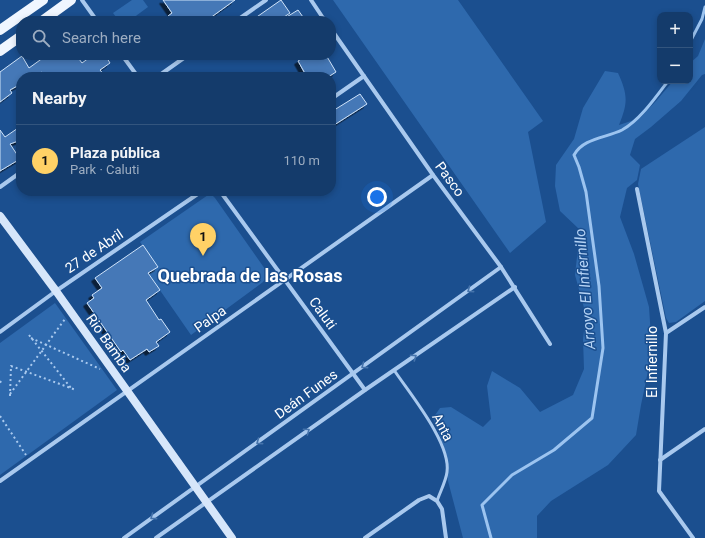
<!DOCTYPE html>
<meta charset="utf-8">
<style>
:root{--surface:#143b6b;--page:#214673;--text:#f1f3f6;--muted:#9dadc1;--line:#33557e;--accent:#ffd166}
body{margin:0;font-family:Roboto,sans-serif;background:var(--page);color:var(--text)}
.controls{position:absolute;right:12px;top:12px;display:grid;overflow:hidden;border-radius:8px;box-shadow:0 2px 6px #0003}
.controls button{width:36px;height:36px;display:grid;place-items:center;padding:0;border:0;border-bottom:1px solid var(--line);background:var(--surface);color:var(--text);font:20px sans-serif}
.you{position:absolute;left:377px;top:197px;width:14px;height:14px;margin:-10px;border:3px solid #fff;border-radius:50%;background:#1a73e8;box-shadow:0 0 0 6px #1a73e833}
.badge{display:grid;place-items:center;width:26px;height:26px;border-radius:50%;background:var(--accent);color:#111;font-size:13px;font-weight:700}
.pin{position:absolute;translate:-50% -33px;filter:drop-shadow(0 1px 2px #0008)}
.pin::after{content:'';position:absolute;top:21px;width:14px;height:12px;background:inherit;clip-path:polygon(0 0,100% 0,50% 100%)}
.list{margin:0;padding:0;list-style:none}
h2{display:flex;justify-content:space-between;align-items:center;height:52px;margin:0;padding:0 16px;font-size:17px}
h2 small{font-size:13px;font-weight:400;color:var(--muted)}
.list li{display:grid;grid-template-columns:26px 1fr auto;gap:12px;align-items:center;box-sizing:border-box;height:72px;padding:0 16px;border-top:1px solid var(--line)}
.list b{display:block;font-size:15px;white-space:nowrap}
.list p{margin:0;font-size:13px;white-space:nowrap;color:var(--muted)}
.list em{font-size:13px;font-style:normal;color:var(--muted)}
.icon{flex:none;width:22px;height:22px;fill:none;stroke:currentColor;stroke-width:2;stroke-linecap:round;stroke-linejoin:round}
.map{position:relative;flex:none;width:705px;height:538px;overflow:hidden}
.search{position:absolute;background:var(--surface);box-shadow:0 2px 6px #0003;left:16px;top:16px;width:320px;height:44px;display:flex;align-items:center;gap:10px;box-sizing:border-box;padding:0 14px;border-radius:16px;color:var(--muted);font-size:15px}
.panel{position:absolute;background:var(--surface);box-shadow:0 2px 6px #0003;left:16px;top:72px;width:320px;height:124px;border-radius:16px}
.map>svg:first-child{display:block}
.green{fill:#2e69ad}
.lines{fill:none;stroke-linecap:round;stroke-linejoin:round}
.stream{stroke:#9cc4f0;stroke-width:3}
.building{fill:#4478b7;stroke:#cfe3fa;filter:url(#shadow)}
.path{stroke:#a9c9ee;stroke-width:2;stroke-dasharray:2 3;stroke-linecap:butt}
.lane{stroke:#a9c9ee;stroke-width:3}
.street{stroke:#a9c9ee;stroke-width:4}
.secondary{stroke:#d6e6fa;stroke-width:8}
.primary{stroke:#f0f6ff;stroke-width:10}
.oneway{stroke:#4674ac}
.labels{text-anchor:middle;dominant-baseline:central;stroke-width:3;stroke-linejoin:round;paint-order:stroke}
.street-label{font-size:14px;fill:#fff;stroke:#1b4f8f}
.water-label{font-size:15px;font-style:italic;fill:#b5d3f5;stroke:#1b4f8f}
.district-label{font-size:18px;font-weight:bold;fill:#fff;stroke:#1b4f8f}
</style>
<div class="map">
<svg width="705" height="538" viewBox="0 0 705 538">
<defs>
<filter id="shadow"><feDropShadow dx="-3.5" dy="3.5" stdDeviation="0" flood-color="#0009"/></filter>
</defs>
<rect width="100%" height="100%" fill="#1b4f8f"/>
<g class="green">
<path d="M132 0H143L148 7 129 21H119L113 13Z"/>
<path d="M333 0H458L543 121 528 132 546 222 510 253Z"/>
<path d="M705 39V74L702 75 681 101 651 127 635 139 630 155 640 165 637 180 627 188 620 217 634 254 649 307 652 352 641 405 636 435 608 465 551 501 537 516V538H463L448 481 444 447 433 418 440 408 451 407 483 427 491 419 487 386 492 371 520 388 540 412 573 395 584 369 583 339 586 315 575 275 579 239V229L560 211 555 186 556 165 574 139 583 108 605 71 618 73C628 95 628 103 619 125L640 118 657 100 673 81H690V63L698 56Z"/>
<path d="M705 127V301L676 322 669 323 666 318 638 184 641 169Z"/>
<path d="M208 195 213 196 215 198 265 269 267 276 263 282 191 335 148 273 157 267 140 242Z"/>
<path d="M55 303 117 390 0 475V343Z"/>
</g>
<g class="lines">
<g class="stream">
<path d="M690 42 702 19 705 7"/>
<path d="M491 538 482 505 512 475 554 450 592 418 603 348 599 286 586 192 579 167 574 155C583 138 606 138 622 130 640 120 656 97 668 81"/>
</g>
</g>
<g class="building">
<path d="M163 0H235L206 21H203L200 17 194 21H171L168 16 172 13Z"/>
<path d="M281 0 290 13 278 21H251Z"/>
<path d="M298 10 303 17 297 21H280Z"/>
<path d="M47 55H76L82 63 93 55H105L110 63 100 70 106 77H67L64 73 59 77H46L42 72 35 76 36 77H21V84L10 90 12 93 0 102V72L22 56 29 68Z"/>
<path d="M308 55H326L336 72 328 77H307L298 61Z"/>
<path d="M360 94 367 104 331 127V112Z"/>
<path d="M21 126V140L10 144 20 159 0 171V130L5 137Z"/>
<path d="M143 245 158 267 148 273 160 290 146 300 159 320 161 319 170 332 156 342 159 346 149 352 147 349 130 360 123 350 121 352 87 303 94 298 92 295 102 288 95 278Z"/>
</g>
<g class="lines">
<g class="path">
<path d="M29 335 71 388"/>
<path d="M31 338 100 369"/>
<path d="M0 381 2 384"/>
<path d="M10 394 65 319"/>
<path d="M10 396 11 366 76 390"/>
<path d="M0 416 26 455"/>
</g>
<path class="lane" d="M394 370C410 394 451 443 447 472 446 481 440 492 437 501"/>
<g class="street">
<path d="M82 0 97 21"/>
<path d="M311 0 325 21"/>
<path d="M236 21 266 0"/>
<path d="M331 29 433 175 501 267 550 344"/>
<path d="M122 55 138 77"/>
<path d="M157 77 188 55"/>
<path d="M331 99 364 76"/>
<path d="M0 187 21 172"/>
<path d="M637 189 666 333 659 491 693 538"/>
<path d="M220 191 365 390"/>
<path d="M0 332 56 291 202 191"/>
<path d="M666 333 705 307"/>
<path d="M660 460 705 429"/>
<path d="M0 481 433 175"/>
<path d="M124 538 501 267"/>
<path d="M156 538 365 390 515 287"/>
<path d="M365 538 419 500 429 496 437 501 442 509 446 538"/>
</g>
<path class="secondary" d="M0 216 56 291 232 538"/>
<g class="primary">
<path d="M42 21 71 0"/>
<path d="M0 30 43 0"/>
<path d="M0 51 21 36"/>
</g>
</g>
<defs><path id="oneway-chevron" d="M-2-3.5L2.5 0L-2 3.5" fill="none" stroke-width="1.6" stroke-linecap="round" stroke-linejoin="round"/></defs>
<g class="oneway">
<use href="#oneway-chevron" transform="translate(470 290) rotate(144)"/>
<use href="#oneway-chevron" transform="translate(414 357) rotate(-34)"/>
<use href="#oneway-chevron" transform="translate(364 366) rotate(144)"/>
<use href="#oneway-chevron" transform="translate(307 431) rotate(-35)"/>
<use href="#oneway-chevron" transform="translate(259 442) rotate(144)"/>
<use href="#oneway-chevron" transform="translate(153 517) rotate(144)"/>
</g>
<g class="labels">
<g class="street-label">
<text transform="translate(450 179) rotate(54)">Pasco</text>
<text transform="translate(94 251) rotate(-34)">27 de Abril</text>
<text transform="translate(323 313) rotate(54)">Caluti</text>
<text transform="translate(210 319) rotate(-35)">Palpa</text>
<text transform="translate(109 343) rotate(55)">Rio Bamba</text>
<text transform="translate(652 362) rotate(-90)">El Infiernillo</text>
<text transform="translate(306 394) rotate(-36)">Deán Funes</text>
<text transform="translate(443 427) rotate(62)">Anta</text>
</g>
<g class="water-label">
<text transform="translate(585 289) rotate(-95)">Arroyo El Infiernillo</text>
</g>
<g class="district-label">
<text x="250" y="275">Quebrada de las Rosas</text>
</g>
</g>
</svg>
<div class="controls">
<button>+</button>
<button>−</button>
</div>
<div class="you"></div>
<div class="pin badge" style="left:203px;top:256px">1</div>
<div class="search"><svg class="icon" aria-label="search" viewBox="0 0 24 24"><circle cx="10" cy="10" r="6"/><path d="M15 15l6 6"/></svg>Search here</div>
<section class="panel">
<h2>Nearby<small></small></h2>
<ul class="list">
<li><span class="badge">1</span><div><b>Plaza pública</b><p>Park · Caluti</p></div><em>110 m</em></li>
</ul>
</section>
</div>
